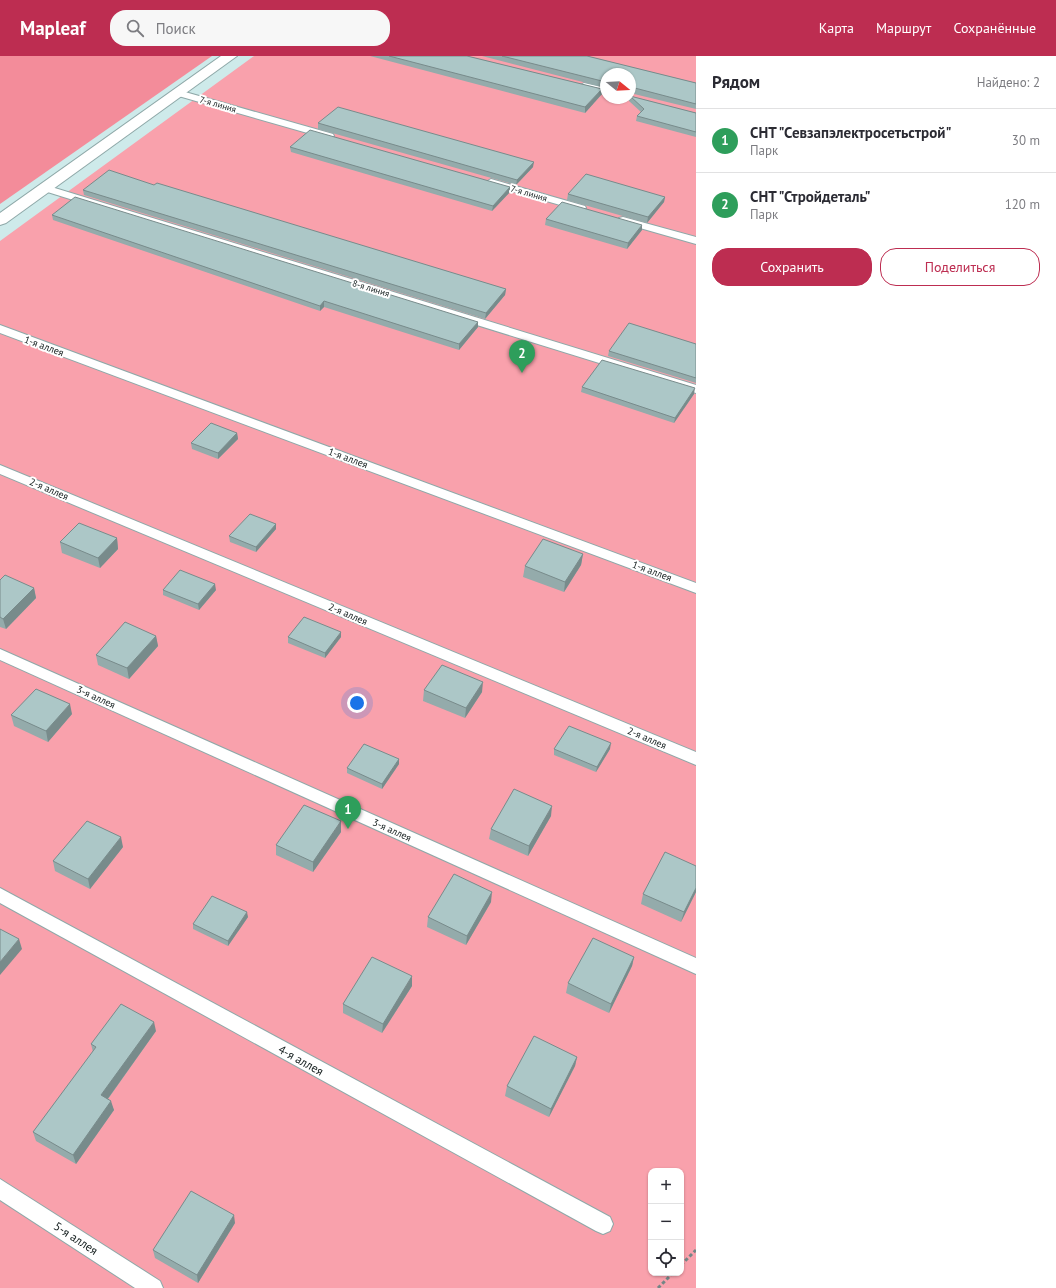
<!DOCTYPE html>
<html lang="ru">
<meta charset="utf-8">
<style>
:root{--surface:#fff;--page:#f7f7f7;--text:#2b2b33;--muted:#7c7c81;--line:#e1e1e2;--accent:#bd2d51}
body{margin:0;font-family:"PT Sans",sans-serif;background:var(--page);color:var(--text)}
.controls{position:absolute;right:12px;bottom:12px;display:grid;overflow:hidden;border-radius:8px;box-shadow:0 1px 3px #0004}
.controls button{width:36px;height:36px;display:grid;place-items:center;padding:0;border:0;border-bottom:1px solid var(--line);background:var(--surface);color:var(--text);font:20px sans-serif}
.compass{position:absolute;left:600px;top:12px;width:36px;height:36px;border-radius:50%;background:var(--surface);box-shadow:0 1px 3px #0004;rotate:108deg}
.you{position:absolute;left:357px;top:647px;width:14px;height:14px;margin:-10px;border:3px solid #fff;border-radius:50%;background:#1a73e8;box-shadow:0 0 0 6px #1a73e833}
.badge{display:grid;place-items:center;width:26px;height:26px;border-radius:50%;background:var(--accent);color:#fff;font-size:13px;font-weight:700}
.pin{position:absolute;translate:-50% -33px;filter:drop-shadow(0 1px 2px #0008)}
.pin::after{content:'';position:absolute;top:21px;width:14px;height:12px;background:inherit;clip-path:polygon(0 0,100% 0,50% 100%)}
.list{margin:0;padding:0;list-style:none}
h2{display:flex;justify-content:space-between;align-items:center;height:52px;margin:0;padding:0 16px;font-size:17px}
h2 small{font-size:13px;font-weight:400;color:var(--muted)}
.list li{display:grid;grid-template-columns:26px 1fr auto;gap:12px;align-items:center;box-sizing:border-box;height:64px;padding:0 16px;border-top:1px solid var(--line)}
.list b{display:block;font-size:15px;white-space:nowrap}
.list p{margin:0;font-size:13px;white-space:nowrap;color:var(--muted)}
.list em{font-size:13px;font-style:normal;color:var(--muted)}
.actions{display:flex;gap:8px;padding:12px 16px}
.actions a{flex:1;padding:9px 0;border:1px solid var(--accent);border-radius:16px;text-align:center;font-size:14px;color:var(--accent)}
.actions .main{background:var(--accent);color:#fff}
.icon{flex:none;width:22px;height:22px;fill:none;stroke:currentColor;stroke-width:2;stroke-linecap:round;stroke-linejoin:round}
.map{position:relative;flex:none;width:696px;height:1232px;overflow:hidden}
header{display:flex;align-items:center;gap:24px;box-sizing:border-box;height:56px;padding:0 20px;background:var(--accent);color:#fff}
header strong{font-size:19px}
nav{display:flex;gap:22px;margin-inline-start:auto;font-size:14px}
.search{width:280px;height:36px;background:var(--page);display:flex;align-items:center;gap:10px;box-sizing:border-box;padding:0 14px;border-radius:16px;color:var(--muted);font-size:15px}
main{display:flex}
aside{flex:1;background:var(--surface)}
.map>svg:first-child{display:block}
.green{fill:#f9a1ac;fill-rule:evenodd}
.forest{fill:#f38c9a}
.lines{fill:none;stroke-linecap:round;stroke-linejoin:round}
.lane-casing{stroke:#8ea8a8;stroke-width:2}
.street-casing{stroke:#8ea8a8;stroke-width:2}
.path{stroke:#738686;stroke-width:3;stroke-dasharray:3.5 2.5;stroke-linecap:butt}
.lane{fill:#fff;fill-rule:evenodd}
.street{fill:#fff;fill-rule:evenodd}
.wall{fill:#94abab}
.shaded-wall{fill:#788b8b}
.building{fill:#acc7c7;stroke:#788b8b}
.labels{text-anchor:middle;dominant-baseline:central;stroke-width:4;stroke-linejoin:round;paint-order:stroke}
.far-street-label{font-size:9px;fill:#151f1f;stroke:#fff}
.street-label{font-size:10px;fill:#151f1f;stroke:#fff}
.near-street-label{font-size:12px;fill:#151f1f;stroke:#fff}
</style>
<header>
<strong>Mapleaf</strong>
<div class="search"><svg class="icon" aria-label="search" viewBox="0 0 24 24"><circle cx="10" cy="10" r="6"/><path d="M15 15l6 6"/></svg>Поиск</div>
<nav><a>Карта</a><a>Маршрут</a><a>Сохранённые</a></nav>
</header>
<main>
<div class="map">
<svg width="696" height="1232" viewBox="0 0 696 1232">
<rect width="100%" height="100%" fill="#ceeaea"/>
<path class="green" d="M254 0H696V1232H0V185ZM606 18H630V42H606ZM651 1115H681V1217H651Z"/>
<path class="forest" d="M0 0H212L0 148Z"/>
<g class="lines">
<defs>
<g id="lane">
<path d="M584 27 606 32V38L581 32 579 30Z"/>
<path d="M178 34 333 78 334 80 329 83 325 82 175 39 173 37Z"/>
<path d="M491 123 585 150 586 152 581 155 487 128 486 126Z"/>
<path d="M45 129 696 329V337L41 134 40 132 41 130Z"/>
<path d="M623 161 696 181V188L619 166 618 164 619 162Z"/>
<path d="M0 269 696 527V537L0 277Z"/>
<path d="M0 409 696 696V709L0 418Z"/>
<path d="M0 593 696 902V918L0 604Z"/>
<path d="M0 832 610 1161 613 1168 610 1175 603 1178 596 1175 0 847Z"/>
<path d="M0 1123 160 1225 163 1232H135L0 1144Z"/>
</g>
<path id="street" d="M221 0H237L6 167 0 169V157Z"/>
</defs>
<use href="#lane" class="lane-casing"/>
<use href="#street" class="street-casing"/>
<g class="path">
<path d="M681 1209 696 1194"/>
<path d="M658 1232 673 1217"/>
</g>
<use href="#lane" class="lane"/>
<use href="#street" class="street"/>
</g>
<g class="wall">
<path d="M370 0H467L602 33V38L585 57Z"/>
<path d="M482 0H587L696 27V53L630 37V18H606V32Z"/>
<path d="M630 40 696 57V81L636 65 637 60 641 56 629 45V42H630Z"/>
<path d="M318 67 533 111 516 129 318 73Z"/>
<path d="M290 91 510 131V136L492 155 291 96Z"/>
<path d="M154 129 506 233 505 239 485 263 84 139 83 134Z"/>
<path d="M568 138 665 141 664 146 647 167 567 144Z"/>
<path d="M52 159 478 271 459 294 324 251 320 255 53 164Z"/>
<path d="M546 163 642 174 627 193 545 169Z"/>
<path d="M696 288V327L608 300 609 295Z"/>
<path d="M582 331 694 338 674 367 581 336Z"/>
<path d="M237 377 238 383 218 403 192 393 191 387Z"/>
<path d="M276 468V473L256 496 230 486 229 480Z"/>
<path d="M117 482 118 493 100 512 62 497 60 486Z"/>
<path d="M583 498 581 509 564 536 523 521 525 510Z"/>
<path d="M0 524 34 532 36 542 6 573 0 571Z"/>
<path d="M163 534H216L199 554 163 539Z"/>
<path d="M156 580 158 590 129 623 98 609 96 599Z"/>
<path d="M288 581H341L325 602 288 587Z"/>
<path d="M424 634 482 636 465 662 423 645Z"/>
<path d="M72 658 48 686 14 670 11 659Z"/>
<path d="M554 693H610L596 716 554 699Z"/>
<path d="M399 703V708L382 733 347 717V712Z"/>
<path d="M551 760 528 800 489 783 491 773Z"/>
<path d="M341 776 313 816 276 799V789Z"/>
<path d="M123 791 90 833 55 815 53 805Z"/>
<path d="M696 810V836L681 866 641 848 643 838Z"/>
<path d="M491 846 466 889 427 871 428 861Z"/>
<path d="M248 861 228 890 193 873V868Z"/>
<path d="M634 901 632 910 609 957 566 937 568 927Z"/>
<path d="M412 930 382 977 343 957V948Z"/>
<path d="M156 975 108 1043 114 1054 76 1108 36 1085 33 1076 93 996 91 988Z"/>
<path d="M577 1001 575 1010 549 1061 505 1040 507 1030Z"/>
<path d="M235 1167 198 1227 155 1202 153 1194Z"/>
</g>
<g class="shaded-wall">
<path d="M602 33V38L585 57V51Z"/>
<path d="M534 106 533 111 516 129 517 124Z"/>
<path d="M510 131V136L492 155 493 150Z"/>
<path d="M665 141 664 146 647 167 648 161Z"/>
<path d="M642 169V174L627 193 628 187Z"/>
<path d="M506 233 505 239 485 263 486 257Z"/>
<path d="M324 245V251L320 255V250Z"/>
<path d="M478 266V271L459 294V288Z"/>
<path d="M695 332 694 338 674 367 675 362Z"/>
<path d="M237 377 238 383 218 403V397Z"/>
<path d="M276 468V473L256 496V491Z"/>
<path d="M117 482 118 493 100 512 98 502Z"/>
<path d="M583 498 581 509 564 536 565 526Z"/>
<path d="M215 528 216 534 199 554 198 548Z"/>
<path d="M34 532 36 542 6 573 3 563Z"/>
<path d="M341 576V581L325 602V597Z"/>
<path d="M156 580 158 590 129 623 127 612Z"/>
<path d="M483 626 482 636 465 662 466 652Z"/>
<path d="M70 648 72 658 48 686 46 675Z"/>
<path d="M611 687 610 693 596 716 597 711Z"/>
<path d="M399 703V708L382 733V728Z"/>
<path d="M552 750 551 760 528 800 529 790Z"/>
<path d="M341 765V776L313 816V806Z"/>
<path d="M121 781 123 791 90 833 88 823Z"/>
<path d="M696 832V836L681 866 684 856Z"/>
<path d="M492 836 491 846 466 889 467 880Z"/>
<path d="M247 856 248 861 228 890V885Z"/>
<path d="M19 883 22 893 0 919V906Z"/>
<path d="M634 901 632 910 609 957 611 948Z"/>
<path d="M412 920V930L382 977 383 968Z"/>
<path d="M154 966 156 975 104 1048 101 1039Z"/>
<path d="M577 1001 575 1010 549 1061 551 1053Z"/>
<path d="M111 1045 114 1054 76 1108 73 1099Z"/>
<path d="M234 1159 235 1167 198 1227 197 1219Z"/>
</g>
<g class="building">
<path d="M389 0H467L602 33 585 51Z"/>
<path d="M502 0H587L696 27V48L631 31 630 33V18H606V26Z"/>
<path d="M630 40 696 57V76L637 60 644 53Z"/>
<path d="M338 51 534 106 517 124 318 67Z"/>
<path d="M310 74 510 131 493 150 290 91Z"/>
<path d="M109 114 154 129 157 127 506 233 486 257 83 134Z"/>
<path d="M586 118 665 141 648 161 568 138Z"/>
<path d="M75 141 478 266 459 288 324 245 320 250 52 159Z"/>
<path d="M562 146 642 169 628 187 546 163Z"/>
<path d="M629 267 696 288V322L609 295Z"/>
<path d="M602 304 695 332 675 362 582 331Z"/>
<path d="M211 367 237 377 218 397 191 387Z"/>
<path d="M250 458 276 468 256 491 229 480Z"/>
<path d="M79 467 117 482 98 502 60 486Z"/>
<path d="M543 483 583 498 565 526 525 510Z"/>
<path d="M180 514 215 528 198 548 163 534Z"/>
<path d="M5 519 34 532 3 563 0 561V524Z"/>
<path d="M304 561 341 576 325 597 288 581Z"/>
<path d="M125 566 156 580 127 612 96 599Z"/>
<path d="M442 609 483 626 466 652 424 634Z"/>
<path d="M36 633 70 648 46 675 11 659Z"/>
<path d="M569 670 611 687 597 711 554 693Z"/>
<path d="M364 688 399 703 382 728 347 712Z"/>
<path d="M514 733 552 750 529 790 491 773Z"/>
<path d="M304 749 341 765 313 806 276 789Z"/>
<path d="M87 765 121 781 88 823 53 805Z"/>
<path d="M665 796 696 810V832L684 856 643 838Z"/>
<path d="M454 818 492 836 467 880 428 861Z"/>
<path d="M212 840 247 856 228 885 193 868Z"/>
<path d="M0 873 19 883 0 906Z"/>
<path d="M593 882 634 901 611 948 568 927Z"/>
<path d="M372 901 412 920 383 968 343 948Z"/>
<path d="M121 948 154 966 101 1039 111 1045 73 1099 33 1076 96 991 91 988Z"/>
<path d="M534 980 577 1001 551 1053 507 1030Z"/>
<path d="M191 1135 234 1159 197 1219 153 1194Z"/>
</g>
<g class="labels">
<g class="far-street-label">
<text transform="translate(218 48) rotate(16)">7-я линия</text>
<text transform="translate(529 137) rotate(16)">7-я линия</text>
<text transform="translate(371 232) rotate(17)">8-я линия</text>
</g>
<g class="street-label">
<text transform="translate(44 290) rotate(20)">1-я аллея</text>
<text transform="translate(348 402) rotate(20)">1-я аллея</text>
<text transform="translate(49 433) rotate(23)">2-я аллея</text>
<text transform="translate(652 515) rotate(20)">1-я аллея</text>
<text transform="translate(348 558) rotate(23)">2-я аллея</text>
<text transform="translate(96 641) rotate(24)">3-я аллея</text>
<text transform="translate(647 682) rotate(23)">2-я аллея</text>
<text transform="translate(392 774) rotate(24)">3-я аллея</text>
</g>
<g class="near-street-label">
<text transform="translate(301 1004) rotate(29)">4-я аллея</text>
<text transform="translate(76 1182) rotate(33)">5-я аллея</text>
</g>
</g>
</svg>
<div class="controls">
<button>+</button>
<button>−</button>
<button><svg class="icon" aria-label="locate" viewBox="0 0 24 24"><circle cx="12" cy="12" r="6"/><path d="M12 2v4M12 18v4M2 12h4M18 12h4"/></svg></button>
</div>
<svg class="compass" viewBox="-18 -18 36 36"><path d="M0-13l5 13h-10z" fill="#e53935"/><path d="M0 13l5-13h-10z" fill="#7c7c81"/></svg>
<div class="you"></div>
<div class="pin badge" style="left:348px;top:773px;background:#2e9e5b">1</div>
<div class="pin badge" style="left:522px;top:317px;background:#2e9e5b">2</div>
</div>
<aside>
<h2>Рядом<small>Найдено: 2</small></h2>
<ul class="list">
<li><span class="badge" style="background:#2e9e5b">1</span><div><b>СНТ &quot;Севзапэлектросетьстрой&quot;</b><p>Парк</p></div><em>30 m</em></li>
<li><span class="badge" style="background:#2e9e5b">2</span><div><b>СНТ &quot;Стройдеталь&quot;</b><p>Парк</p></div><em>120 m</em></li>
</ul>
<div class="actions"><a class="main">Сохранить</a><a>Поделиться</a></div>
</aside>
</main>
